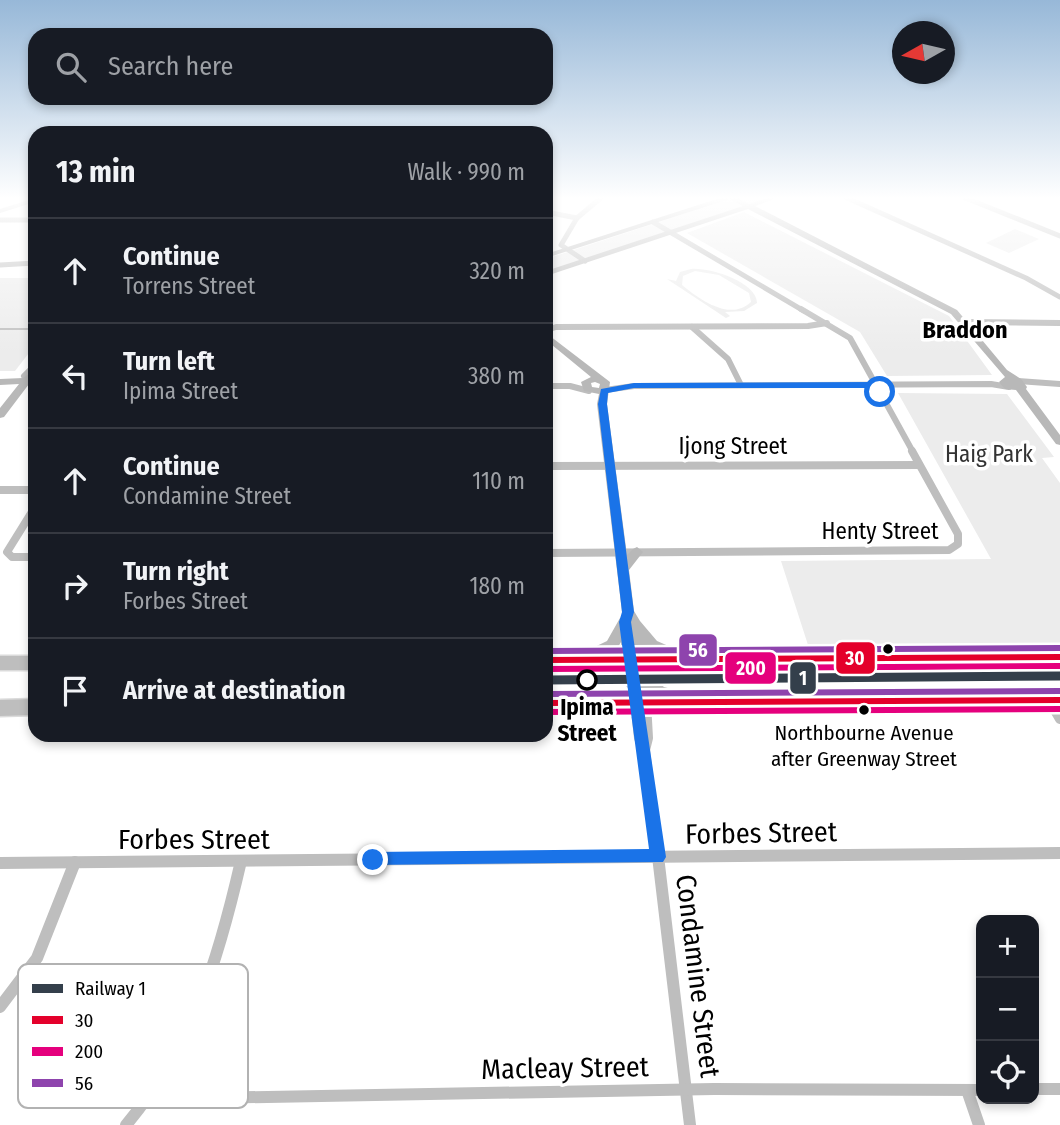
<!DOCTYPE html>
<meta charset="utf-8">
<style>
:root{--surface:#171b24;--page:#20242c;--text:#f1f3f6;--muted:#9ea1a6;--line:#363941}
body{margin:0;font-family:"Fira Sans Condensed",sans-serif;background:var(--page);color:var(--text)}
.controls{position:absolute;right:21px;bottom:21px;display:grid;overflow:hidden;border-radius:14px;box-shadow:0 4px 10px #0003}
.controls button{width:63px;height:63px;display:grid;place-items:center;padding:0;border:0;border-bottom:2px solid var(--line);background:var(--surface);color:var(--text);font:35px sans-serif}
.compass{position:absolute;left:892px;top:21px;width:63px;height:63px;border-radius:50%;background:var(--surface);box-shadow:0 4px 10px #0003;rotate:262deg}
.stop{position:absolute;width:21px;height:21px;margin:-16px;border:5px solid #1a73e8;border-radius:50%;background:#fff}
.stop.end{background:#1a73e8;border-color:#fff;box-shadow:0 2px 7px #0008}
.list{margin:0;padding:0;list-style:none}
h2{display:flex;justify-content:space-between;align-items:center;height:91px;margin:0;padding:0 28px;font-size:30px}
h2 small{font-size:23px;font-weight:400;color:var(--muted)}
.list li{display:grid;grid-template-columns:46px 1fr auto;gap:21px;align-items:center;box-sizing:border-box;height:105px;padding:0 28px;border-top:2px solid var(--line)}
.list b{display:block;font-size:26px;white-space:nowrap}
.list p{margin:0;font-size:23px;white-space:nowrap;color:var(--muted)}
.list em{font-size:23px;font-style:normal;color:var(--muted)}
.icon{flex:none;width:38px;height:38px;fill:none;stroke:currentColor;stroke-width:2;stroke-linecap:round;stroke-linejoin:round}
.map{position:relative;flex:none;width:1060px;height:1125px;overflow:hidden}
.search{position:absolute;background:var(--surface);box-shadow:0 4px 10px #0003;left:28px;top:28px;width:525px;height:77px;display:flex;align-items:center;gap:18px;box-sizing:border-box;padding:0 24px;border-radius:21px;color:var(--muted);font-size:26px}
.panel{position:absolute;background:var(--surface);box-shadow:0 4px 10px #0003;left:28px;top:126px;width:525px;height:616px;border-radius:21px}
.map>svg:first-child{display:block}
.green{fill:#ececec;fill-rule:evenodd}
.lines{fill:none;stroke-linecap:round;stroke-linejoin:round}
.stream{stroke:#bfbfbf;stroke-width:2}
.highway-casing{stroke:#dbdbdb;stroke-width:3}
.street-far4{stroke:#bebebe;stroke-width:5}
.street-far3{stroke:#bebebe;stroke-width:6}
.street-far2{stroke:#bebebe;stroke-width:8}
.street-far1{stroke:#bebebe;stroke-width:10}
.street{stroke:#bebebe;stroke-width:12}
.secondary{fill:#b8b8b8;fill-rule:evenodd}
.highway{fill:#bebebe;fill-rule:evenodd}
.bus-1-casing{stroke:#fff;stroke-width:11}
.bus-2-casing{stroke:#fff;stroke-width:11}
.bus-3-casing{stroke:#fff;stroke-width:11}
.bus-1{stroke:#e4002b;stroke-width:6}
.bus-2{stroke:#e5007d;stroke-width:6}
.bus-3{stroke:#8e44ad;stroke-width:6}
.rail-1-casing{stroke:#fff;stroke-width:14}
.rail-1{stroke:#343f4b;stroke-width:9}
.route{fill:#1a73e8}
.bus-dot{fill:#000;stroke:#fff;stroke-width:2.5}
.stop-dot{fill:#fff;stroke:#000;stroke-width:3.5}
.labels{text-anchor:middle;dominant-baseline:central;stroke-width:7;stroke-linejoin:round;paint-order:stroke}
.bus-label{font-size:21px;fill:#000;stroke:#fff}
.street-label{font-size:23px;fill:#000;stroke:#fff}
.park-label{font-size:23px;fill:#333;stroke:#fff}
.stop-label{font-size:23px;font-weight:bold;fill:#000;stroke:#fff}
.far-district-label{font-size:24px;font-weight:bold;fill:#000;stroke:#fff}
.near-street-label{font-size:28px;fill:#000;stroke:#fff}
.key{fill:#fff;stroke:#b2b2b2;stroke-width:2}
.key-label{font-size:19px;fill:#000}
.line-badge{stroke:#fff;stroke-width:2.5}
.badge-label{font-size:19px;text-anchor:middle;font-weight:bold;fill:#fff}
</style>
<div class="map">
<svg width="1060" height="1125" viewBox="0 0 1060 1125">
<rect width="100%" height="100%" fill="#fff"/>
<g class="green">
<path d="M736 197H771L546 272V259Z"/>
<path d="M744 212 949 316 992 375 887 376 860 332 687 233Z"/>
<path d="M1015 229 1039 239 1009 253 986 243Z"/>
<path d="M691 269C709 267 757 282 757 303L744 311 725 312 730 316 726 318 667 279 676 281 680 272ZM695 271 719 275 749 293 751 302C730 322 699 299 682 285L683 276Z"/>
<path d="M0 278H35V345L15 371H0Z"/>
<path d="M898 393 1007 394 1054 457 1042 458 1060 483V643L808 645 781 561 991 559Z"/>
</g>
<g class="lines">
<path class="stream" d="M0 329H35"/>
<defs>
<g id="highway">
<path d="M1060 650V664L546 667V653Z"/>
<rect x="0" y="656" width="35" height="14"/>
<path d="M1060 693V707L546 710V696Z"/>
<path d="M35 699V715L0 716V700Z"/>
</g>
</defs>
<use href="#highway" class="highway-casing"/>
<g class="street-far4">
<path d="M845 197 1026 278 1060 297"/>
<path d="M963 197 1060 236"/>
<path d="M546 212 577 218"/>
<path d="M0 220H35"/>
<path d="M653 222 804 311"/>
<path d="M585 261 561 245 577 218 602 197"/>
<path d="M0 265 35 263"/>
</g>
<g class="street-far3">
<path d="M801 309 850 338 913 452"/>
<path d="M966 322 1060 323"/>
<path d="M692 327 728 359 741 385"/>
<path d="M546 330 556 327 808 326 827 323"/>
<path d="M24 376 35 365"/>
<path d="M1018 381 1060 384"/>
<path d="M546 386H570L589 391"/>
<path d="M605 390 634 386 991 384 1009 387"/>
</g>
<g class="street-far2">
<path d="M546 466 919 465"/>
<path d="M0 490H35"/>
<path d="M35 507 7 552 12 557H35"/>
<path d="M546 553 949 550 958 544V534L912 451"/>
</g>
<g class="street-far1">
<path d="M1049 700 1060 719"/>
<path d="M635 702 639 738 645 750 657 850"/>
<path d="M645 750 648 738 646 702"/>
</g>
<g class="street">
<path d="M657 848 690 1125"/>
<path d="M0 863 1060 853"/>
<path d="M0 1007 37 958 75 862"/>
<path d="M1034 1089H1060"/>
<path d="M967 1090 979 1125"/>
<path d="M150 1099 714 1089 981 1090"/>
<path d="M126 1125C193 1045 218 961 241 861"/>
</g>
<g class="secondary">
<path d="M723 197H736L749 204 770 197H779L755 206 957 310 1007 370 1021 379 1027 387 1026 389 1060 435V445L1056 444 1016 390 1005 389 999 382 1005 377 951 314 748 209 546 276V271L743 206 730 199 546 258V254Z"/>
<path d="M35 198V202L0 213V209Z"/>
<path d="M546 333 610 382 607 404 627 555 633 549 637 547 643 552 629 570 634 611 640 621 657 641 687 654 689 658 687 662 682 664 647 649 644 645 649 676 664 687 690 694 692 699 690 704 685 705 652 694 653 702 651 707 646 709 641 707C635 692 621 678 604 675 596 673 589 673 581 670L580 664 576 659 578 655 607 641 620 618 624 617 622 612 597 404 599 394 584 391 581 382 591 377 546 340ZM595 382 600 384 599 388 592 387 591 383ZM621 642 623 669 593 661 617 649Z"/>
<path d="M30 373 35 376 33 379 35 382 29 384 4 417 0 418V408L19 384 0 385V379L23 378Z"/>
</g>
<use href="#highway" class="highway"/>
<defs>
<g id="bus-1">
<path d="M546 660 1060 657"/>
<path d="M546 703 1060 700"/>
</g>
<g id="bus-2">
<path d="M546 669 1060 666"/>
<path d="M546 712 1060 709"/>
</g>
<g id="bus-3">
<path d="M546 651 1060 648"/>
<path d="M546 694 1060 691"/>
</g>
</defs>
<use href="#bus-1" class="bus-1-casing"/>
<use href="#bus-2" class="bus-2-casing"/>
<use href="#bus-3" class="bus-3-casing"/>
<use href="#bus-1" class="bus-1"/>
<use href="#bus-2" class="bus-2"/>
<use href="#bus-3" class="bus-3"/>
<defs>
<path id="rail-1" d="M546 680 1060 676"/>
</defs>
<use href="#rail-1" class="rail-1-casing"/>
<use href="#rail-1" class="rail-1"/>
</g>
<linearGradient id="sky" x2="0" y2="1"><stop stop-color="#97b8d8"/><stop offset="0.56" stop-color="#fff"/><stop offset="1" stop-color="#fff" stop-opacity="0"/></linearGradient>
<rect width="1060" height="354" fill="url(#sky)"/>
<path class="route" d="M876 382 883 394H877L873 388H634L608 393 607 404 634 612 631 622 666 857 663 862 367 865V854L373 852 649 849 619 622 622 612 598 404 601 389 634 383Z"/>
<g class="bus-dot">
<circle cx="888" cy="649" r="6"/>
<circle cx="864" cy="710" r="6"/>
</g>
<circle class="stop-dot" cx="587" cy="680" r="9"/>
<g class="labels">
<g class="bus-label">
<text x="864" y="733">Northbourne Avenue<tspan x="864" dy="26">after Greenway Street</tspan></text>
</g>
<g class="street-label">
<text x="733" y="446">Ijong Street</text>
<text x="880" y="531">Henty Street</text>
</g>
<g class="park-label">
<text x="989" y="454">Haig Park</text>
</g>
<g class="stop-label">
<text x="587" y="707">Ipima<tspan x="587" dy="26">Street</tspan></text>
</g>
<g class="far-district-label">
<text x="965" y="330">Braddon</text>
</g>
<g class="near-street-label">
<text transform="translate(761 833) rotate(-1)">Forbes Street</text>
<text x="194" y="839">Forbes Street</text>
<text transform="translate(698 976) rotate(83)">Condamine Street</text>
<text transform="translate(565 1068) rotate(-1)">Macleay Street</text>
</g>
</g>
<rect x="18" y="964" width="230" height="144" rx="10" class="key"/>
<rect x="32" y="984" width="31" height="9" fill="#343f4b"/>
<rect x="32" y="1016" width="31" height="8" fill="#e4002b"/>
<rect x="32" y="1047" width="31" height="9" fill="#e5007d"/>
<rect x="32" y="1079" width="31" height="8" fill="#8e44ad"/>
<g class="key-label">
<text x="75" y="995">Railway 1</text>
<text x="75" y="1027">30</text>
<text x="75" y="1058">200</text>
<text x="75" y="1090">56</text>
</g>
<g class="line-badge">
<rect x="678" y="633" width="40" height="34" rx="7" fill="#8e44ad"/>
<rect x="835" y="641" width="41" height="34" rx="7" fill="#e4002b"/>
<rect x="724" y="651" width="53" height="34" rx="7" fill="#e5007d"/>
<rect x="789" y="661" width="28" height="34" rx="7" fill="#343f4b"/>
</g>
<g class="badge-label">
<text x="698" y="657">56</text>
<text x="855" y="665">30</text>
<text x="751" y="675">200</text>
<text x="803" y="685">1</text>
</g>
</svg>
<div class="controls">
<button>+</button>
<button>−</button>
<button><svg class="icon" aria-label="locate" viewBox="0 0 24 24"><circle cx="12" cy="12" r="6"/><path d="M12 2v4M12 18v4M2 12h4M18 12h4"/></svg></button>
</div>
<svg class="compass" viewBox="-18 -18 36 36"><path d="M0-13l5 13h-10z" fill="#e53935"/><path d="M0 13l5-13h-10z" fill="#9ea1a6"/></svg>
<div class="stop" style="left:880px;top:392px"></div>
<div class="stop end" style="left:373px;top:860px"></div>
<div class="search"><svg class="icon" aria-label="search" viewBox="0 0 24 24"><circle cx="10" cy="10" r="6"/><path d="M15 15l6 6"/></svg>Search here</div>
<section class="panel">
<h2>13 min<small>Walk · 990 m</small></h2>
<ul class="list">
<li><svg class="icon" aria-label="ahead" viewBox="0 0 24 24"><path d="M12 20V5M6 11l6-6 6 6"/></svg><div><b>Continue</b><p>Torrens Street</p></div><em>320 m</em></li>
<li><svg class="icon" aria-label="left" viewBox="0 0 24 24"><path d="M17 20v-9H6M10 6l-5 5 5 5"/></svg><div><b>Turn left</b><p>Ipima Street</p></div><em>380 m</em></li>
<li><svg class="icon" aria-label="ahead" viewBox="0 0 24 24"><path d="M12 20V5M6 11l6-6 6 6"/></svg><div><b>Continue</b><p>Condamine Street</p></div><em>110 m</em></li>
<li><svg class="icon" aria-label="right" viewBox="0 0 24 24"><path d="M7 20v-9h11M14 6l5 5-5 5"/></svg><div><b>Turn right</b><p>Forbes Street</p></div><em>180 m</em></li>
<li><svg class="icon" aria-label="arrive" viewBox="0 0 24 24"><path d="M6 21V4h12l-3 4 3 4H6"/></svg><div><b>Arrive at destination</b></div></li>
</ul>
</section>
</div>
